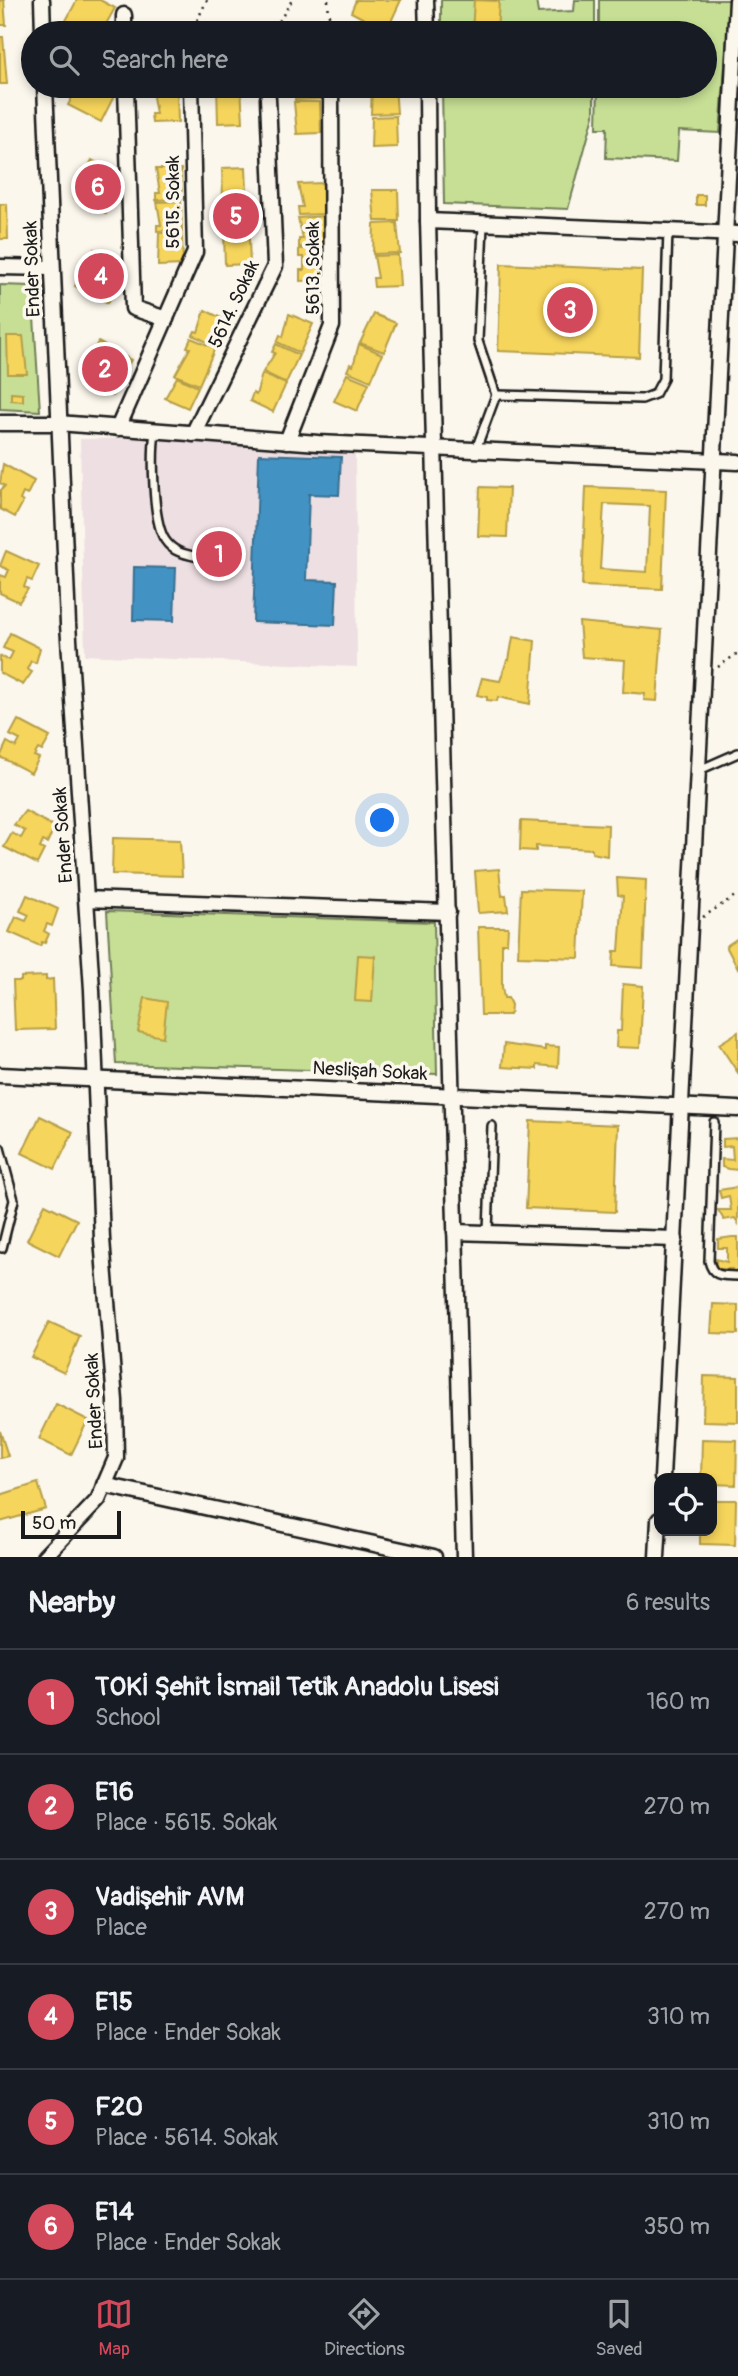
<!DOCTYPE html>
<meta charset="utf-8">
<style>
:root{--surface:#171b24;--page:#242831;--text:#f1f3f6;--muted:#9ea1a6;--line:#363941;--accent:#d1495b}
body{margin:0;font-family:Pangolin,sans-serif;background:var(--page);color:var(--text)}
.controls{position:absolute;right:21px;bottom:21px;display:grid;overflow:hidden;border-radius:14px;box-shadow:0 4px 10px #0003}
.controls button{width:63px;height:63px;display:grid;place-items:center;padding:0;border:0;border-bottom:2px solid var(--line);background:var(--surface);color:var(--text);font:35px sans-serif}
.scale{position:absolute;left:21px;bottom:18px;width:100px;box-sizing:border-box;padding-left:7px;border:4px solid #1c1c1c;border-top:0;font-size:19px;line-height:24px;white-space:nowrap;color:#1c1c1c;-webkit-text-stroke:5px #fbf7ec;paint-order:stroke}
.you{position:absolute;left:383px;top:821px;width:24px;height:24px;margin:-18px;border:5px solid #fff;border-radius:50%;background:#1a73e8;box-shadow:0 0 0 10px #1a73e833}
.badge{display:grid;place-items:center;width:46px;height:46px;border-radius:50%;background:var(--accent);color:#fff;font-size:23px;font-weight:700}
.pin{position:absolute;translate:-50% -50%;border:4px solid #fff;box-shadow:0 2px 7px #0006}
.list{margin:0;padding:0;list-style:none}
h2{display:flex;justify-content:space-between;align-items:center;height:91px;margin:0;padding:0 28px;font-size:30px}
h2 small{font-size:23px;font-weight:400;color:var(--muted)}
.list li{display:grid;grid-template-columns:46px 1fr auto;gap:21px;align-items:center;box-sizing:border-box;height:105px;padding:0 28px;border-top:2px solid var(--line)}
.list b{display:block;font-size:26px;white-space:nowrap}
.list p{margin:0;font-size:23px;white-space:nowrap;color:var(--muted)}
.list em{font-size:23px;font-style:normal;color:var(--muted)}
.icon{flex:none;width:38px;height:38px;fill:none;stroke:currentColor;stroke-width:2;stroke-linecap:round;stroke-linejoin:round}
.map{position:relative;flex:none;width:738px;height:1557px;overflow:hidden}
.search{position:absolute;background:var(--surface);box-shadow:0 4px 10px #0003;left:21px;right:21px;top:21px;height:77px;display:flex;align-items:center;gap:18px;box-sizing:border-box;padding:0 24px;border-radius:38px;color:var(--muted);font-size:26px}
.sheet{height:721px;background:var(--surface)}
nav{display:flex;justify-content:space-around;align-items:center;box-sizing:border-box;height:98px;border-top:2px solid var(--line);background:var(--surface);font-size:19px;color:var(--muted)}
nav a{display:grid;justify-items:center;gap:4px}
nav .on{color:var(--accent)}
.map>svg:first-child{display:block}
.built{fill:#eedfe2}
.green{fill:#c6df95;stroke:#717e58;stroke-width:2}
.homes{fill:#f6d55c;stroke:#b59e49;stroke-width:2;fill-rule:evenodd}
.schools{fill:#4393c3;stroke:#376f91;stroke-width:2}
.lines{fill:none;stroke-linecap:round;stroke-linejoin:round}
.service-casing{stroke:#1c1c1c;stroke-width:12}
.minor-casing{stroke:#1c1c1c;stroke-width:19}
.path{stroke:#1c1c1c;stroke-width:2.5;stroke-dasharray:2 5;stroke-linecap:butt}
.service{stroke:#fbf7ec;stroke-width:7}
.minor{stroke:#fbf7ec;stroke-width:14}
.labels{text-anchor:middle;dominant-baseline:central;stroke-width:7;stroke-linejoin:round;paint-order:stroke}
.street-label{font-size:19px;fill:#1c1c1c;stroke:#fbf7ec}
</style>
<div class="map">
<svg width="738" height="1557" viewBox="0 0 738 1557">
<rect width="100%" height="100%" fill="#fbf7ec"/>
<filter id="ink" filterUnits="userSpaceOnUse"><feTurbulence type="fractalNoise" baseFrequency=".0143" numOctaves="2"/><feDisplacementMap in="SourceGraphic" scale="14" xChannelSelector="R" yChannelSelector="G"/><feConvolveMatrix kernelMatrix="1 2 1 2 8 2 1 2 1" color-interpolation-filters="sRGB"/></filter>
<g filter="url(#ink)">
<path class="built" d="M144 438 355 454 357 667 85 655 80 439Z"/>
<g class="green">
<path d="M441 0H536L538 13 574 11 575 0H595V33H441Z"/>
<path d="M599 0H730L720 133 679 131 677 161 606 158 607 128H597L598 86H705V33H599Z"/>
<path d="M442 86H594V115L568 209 444 204Z"/>
<path d="M0 285 32 286 40 411 0 409Z"/>
<path d="M107 911 434 922 437 1074 116 1064Z"/>
</g>
<g class="homes">
<path d="M0 0H4L6 25H0Z"/>
<path d="M77 0H100L115 8 101 33H76L63 26Z"/>
<path d="M356 0H401L388 28 382 26 381 28 351 12Z"/>
<path d="M474 0 499 1 497 33H472Z"/>
<path d="M150 26H176L177 33H151Z"/>
<path d="M239 26V33H215L214 27Z"/>
<path d="M616 28 643 29V33H616Z"/>
<path d="M0 37H3L7 84H0Z"/>
<path d="M78 86H119L101 122 68 105Z"/>
<path d="M217 86H241L243 122 218 123Z"/>
<path d="M296 86H320L321 99 295 100Z"/>
<path d="M372 86H395L397 113 371 114Z"/>
<path d="M152 91H177L178 122 152 123 151 114H156Z"/>
<path d="M294 102H320L321 133 297 134Z"/>
<path d="M396 116 397 147 371 148 372 117Z"/>
<path d="M92 160 124 178 106 214 73 197Z"/>
<path d="M246 167 250 264 225 265 222 168Z"/>
<path d="M156 169H181L182 199 156 200V193H160Z"/>
<path d="M323 183 325 214 299 215 298 207H303L298 184Z"/>
<path d="M372 190H398L399 221H375Z"/>
<rect x="696" y="195" width="9" height="10"/>
<path d="M181 201 182 230 157 231V225H161L157 202Z"/>
<path d="M0 204H7L8 239H0Z"/>
<path d="M324 216 326 246 299 247V239H303L298 218Z"/>
<path d="M397 223 400 253 373 254 374 224Z"/>
<path d="M182 232 183 265 158 266 159 233Z"/>
<path d="M325 248V280L300 281V270H304V257H299V249Z"/>
<path d="M94 249 127 267 108 303 75 286Z"/>
<path d="M398 255 400 286 374 287 373 278H378L374 256Z"/>
<path d="M501 264 642 270 639 357 498 351Z"/>
<path d="M205 310 227 321 215 346 193 335 195 331 198 332Z"/>
<path d="M289 314 313 324 300 353 277 342 280 335 283 337Z"/>
<path d="M374 314 396 323 384 352 360 343Z"/>
<path d="M7 336H23L27 374H8Z"/>
<path d="M191 338 215 348 199 385 175 375 190 348 187 347Z"/>
<path d="M98 342 131 360 112 396 79 379Z"/>
<path d="M276 344 299 355 286 383 263 372 275 353 272 352Z"/>
<path d="M359 344 382 354 371 381 347 371 350 364 353 366Z"/>
<path d="M262 374 286 384 273 412 250 401 253 393 256 395Z"/>
<path d="M347 374 369 383 357 411 334 401Z"/>
<path d="M177 377 198 387 188 408 165 398Z"/>
<path d="M11 393 23 394V401L11 400Z"/>
<path d="M3 464 34 481 27 495 23 493 20 500 23 502 15 517 0 509V491L5 486 0 483Z"/>
<path d="M480 487 509 488 507 537 478 536Z"/>
<path d="M586 487 666 490 662 589 582 586ZM604 504 650 506 647 572 600 569Z"/>
<path d="M6 551 39 566 32 581 27 579 24 587 28 589 19 602 0 593V575L6 577 9 570 0 566Z"/>
<path d="M579 622 662 630 657 701 644 700 645 694 623 692 625 660 582 657Z"/>
<path d="M10 633 40 648 36 663 31 661 27 669 32 672 23 685 0 673V656L9 660 13 652 3 648Z"/>
<path d="M513 637 535 641 530 704 498 697 497 701 487 700V697L477 695 482 678 500 681 507 660H509Z"/>
<path d="M18 720 50 737 42 751 38 749 34 756 39 758 31 773 0 757 7 742 16 747 20 740 10 735Z"/>
<path d="M25 811 55 827 47 843 43 841 40 848 44 850 37 864 4 847 12 833 21 838 25 831 14 825Z"/>
<path d="M521 821 608 825 607 856 592 853V849L536 846V851L520 850Z"/>
<path d="M113 838 180 840 182 876 112 874Z"/>
<path d="M499 869 502 896 506 895 508 911 478 913 475 871Z"/>
<path d="M617 878 646 880 643 968 613 966 614 951H619L623 896 618 895Z"/>
<path d="M521 889 582 891 579 958 518 956Z"/>
<path d="M27 895 58 909 52 926 47 924 44 931 49 934 45 943 42 942 40 946 9 932 16 917 26 921 29 915 20 911Z"/>
<path d="M478 927H508L507 943H502V987L504 998H508L511 1005 510 1015H481Z"/>
<path d="M738 938V969L726 946Z"/>
<path d="M358 955 375 956 372 1002 355 1001Z"/>
<path d="M46 976V980L53 979 55 1029 15 1030 13 981H21V977Z"/>
<path d="M623 984 643 986 640 1048 616 1047 617 1031H621Z"/>
<path d="M145 998 167 1002 163 1037 138 1032Z"/>
<path d="M738 1032V1073L719 1044Z"/>
<path d="M504 1044 545 1050V1046L559 1047 558 1067 537 1065V1069L502 1067Z"/>
<path d="M40 1116 73 1132 55 1169 22 1153Z"/>
<path d="M530 1121 618 1125 615 1212 526 1208Z"/>
<path d="M738 1138V1170L728 1169 722 1167V1159L733 1160 732 1146 723 1147V1139Z"/>
<path d="M738 1187V1223L735 1218 724 1220 718 1210H731L729 1196 721 1198 719 1190Z"/>
<path d="M45 1204 77 1220 59 1256 27 1240Z"/>
<path d="M732 1237H738V1273H732V1269H716V1259L727 1262V1248H718V1239Z"/>
<path d="M713 1304 738 1305V1334L711 1333Z"/>
<path d="M49 1322 80 1336 64 1373 31 1357Z"/>
<path d="M704 1376 738 1377V1422L703 1421Z"/>
<path d="M56 1404 88 1420 71 1455 39 1439Z"/>
<path d="M0 1431 8 1456 0 1458Z"/>
<path d="M702 1439 737 1440 736 1485 712 1484V1478H701Z"/>
<path d="M38 1483 46 1509 0 1522V1495Z"/>
<path d="M712 1500H736L735 1545 700 1544V1531H712Z"/>
</g>
<g class="schools">
<path d="M259 454 341 457 339 495 309 494 306 580 337 581 335 625 253 622Z"/>
<path d="M134 567 176 568 174 621 133 620Z"/>
</g>
<g class="lines">
<defs>
<g id="service">
<path d="M496 395 642 399 655 394 663 379 668 231"/>
<path d="M155 431C152 454 152 520 165 540 173 552 184 554 198 557"/>
<path d="M476 449 496 395 478 341 483 225"/>
<path d="M697 771 738 753"/>
<path d="M714 1122 709 1261C713 1278 723 1275 738 1276"/>
<path d="M0 1148 14 1200 2 1248"/>
<path d="M488 1231 492 1126"/>
</g>
<g id="minor">
<path d="M42 0 43 33"/>
<path d="M426 0 427 33"/>
<path d="M124 15V33"/>
<path d="M330 30V33"/>
<path d="M126 86 133 308 166 319"/>
<path d="M427 86 428 221 464 1557"/>
<path d="M428 221 738 234"/>
<path d="M0 267 51 268"/>
<path d="M0 423H58L318 443 738 462"/>
<path d="M118 428 195 252 191 86"/>
<path d="M193 434 275 266 268 98"/>
<path d="M287 441 332 326 331 86"/>
<path d="M86 899 448 912"/>
<path d="M0 1075 738 1109"/>
<path d="M455 1232 675 1239"/>
<path d="M662 1478 737 0"/>
<path d="M104 1485 434 1557"/>
<path d="M44 1557 98 1500 116 1458 115 1401 102 1239 92 990 68 624 45 86"/>
<path d="M657 1557 659 1520"/>
</g>
</defs>
<use href="#service" class="service-casing"/>
<use href="#minor" class="minor-casing"/>
<g class="path">
<path d="M328 0 329 16"/>
<path d="M191 33 207 0"/>
<path d="M272 33 292 0"/>
<path d="M718 667 738 653"/>
<path d="M703 917 738 894"/>
</g>
<use href="#service" class="service"/>
<use href="#minor" class="minor"/>
</g>
</g>
<g class="labels">
<g class="street-label">
<text transform="translate(173 202) rotate(-90)">5615. Sokak</text>
<text transform="translate(313 268) rotate(-90)">5613. Sokak</text>
<text transform="translate(32 269) rotate(-92)">Ender Sokak</text>
<text transform="translate(234 304) rotate(-65)">5614. Sokak</text>
<text transform="translate(63 835) rotate(-94)">Ender Sokak</text>
<text transform="translate(370 1071) rotate(3)">Neslişah Sokak</text>
<text transform="translate(94 1401) rotate(-93)">Ender Sokak</text>
</g>
</g>
</svg>
<div class="controls">
<button><svg class="icon" aria-label="locate" viewBox="0 0 24 24"><circle cx="12" cy="12" r="6"/><path d="M12 2v4M12 18v4M2 12h4M18 12h4"/></svg></button>
</div>
<div class="scale">50 m</div>
<div class="you"></div>
<div class="pin badge" style="left:219px;top:554px">1</div>
<div class="pin badge" style="left:105px;top:369px">2</div>
<div class="pin badge" style="left:570px;top:310px">3</div>
<div class="pin badge" style="left:101px;top:276px">4</div>
<div class="pin badge" style="left:236px;top:216px">5</div>
<div class="pin badge" style="left:98px;top:187px">6</div>
<div class="search"><svg class="icon" aria-label="search" viewBox="0 0 24 24"><circle cx="10" cy="10" r="6"/><path d="M15 15l6 6"/></svg>Search here</div>
</div>
<section class="sheet">
<h2>Nearby<small>6 results</small></h2>
<ul class="list">
<li><span class="badge">1</span><div><b>TOKİ Şehit İsmail Tetik Anadolu Lisesi</b><p>School</p></div><em>160 m</em></li>
<li><span class="badge">2</span><div><b>E16</b><p>Place · 5615. Sokak</p></div><em>270 m</em></li>
<li><span class="badge">3</span><div><b>Vadişehir AVM</b><p>Place</p></div><em>270 m</em></li>
<li><span class="badge">4</span><div><b>E15</b><p>Place · Ender Sokak</p></div><em>310 m</em></li>
<li><span class="badge">5</span><div><b>F20</b><p>Place · 5614. Sokak</p></div><em>310 m</em></li>
<li><span class="badge">6</span><div><b>E14</b><p>Place · Ender Sokak</p></div><em>350 m</em></li>
</ul>
</section>
<nav>
<a class="on"><svg class="icon" aria-label="map" viewBox="0 0 24 24"><path d="M3 6l6-2 6 2 6-2v14l-6 2-6-2-6 2zM9 4v14M15 6v14"/></svg>Map</a>
<a><svg class="icon" aria-label="directions" viewBox="0 0 24 24"><path d="M12 3l9 9-9 9-9-9zM9 14v-3h6M13 9l2 2-2 2"/></svg>Directions</a>
<a><svg class="icon" aria-label="saved" viewBox="0 0 24 24"><path d="M7 4h10v16l-5-4-5 4z"/></svg>Saved</a>
</nav>
